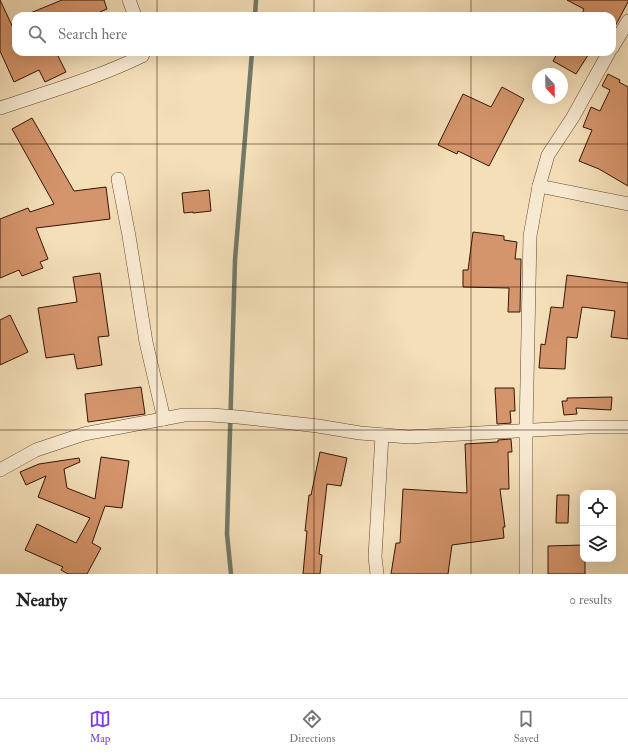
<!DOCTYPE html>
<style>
:root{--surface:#fff;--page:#f2f2f2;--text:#222;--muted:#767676;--line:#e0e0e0;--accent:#7c3aed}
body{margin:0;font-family:"IM FELL Double Pica",serif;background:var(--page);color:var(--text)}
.controls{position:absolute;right:12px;bottom:12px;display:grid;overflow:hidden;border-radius:8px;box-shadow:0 4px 16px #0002}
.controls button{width:36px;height:36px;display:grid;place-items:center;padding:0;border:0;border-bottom:1px solid var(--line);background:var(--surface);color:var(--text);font:20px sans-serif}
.compass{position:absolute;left:532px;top:68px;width:36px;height:36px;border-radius:50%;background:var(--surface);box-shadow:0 4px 16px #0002;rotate:158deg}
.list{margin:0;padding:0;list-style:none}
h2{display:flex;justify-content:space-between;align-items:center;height:52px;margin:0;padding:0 16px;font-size:17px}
h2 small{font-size:13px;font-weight:400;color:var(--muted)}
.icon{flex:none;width:22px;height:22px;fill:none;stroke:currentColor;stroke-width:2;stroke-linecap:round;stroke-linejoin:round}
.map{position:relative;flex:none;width:628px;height:574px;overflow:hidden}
.search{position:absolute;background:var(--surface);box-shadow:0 4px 16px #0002;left:12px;right:12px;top:12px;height:44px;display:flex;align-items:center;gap:10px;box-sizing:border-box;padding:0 14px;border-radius:12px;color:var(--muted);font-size:15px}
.sheet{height:124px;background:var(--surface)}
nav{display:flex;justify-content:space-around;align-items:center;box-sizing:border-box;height:56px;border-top:1px solid var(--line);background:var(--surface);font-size:11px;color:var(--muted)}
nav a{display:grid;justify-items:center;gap:2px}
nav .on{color:var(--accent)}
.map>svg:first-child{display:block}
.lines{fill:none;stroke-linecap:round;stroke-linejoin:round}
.stream{stroke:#727968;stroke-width:4.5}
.building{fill:#d5956c;stroke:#341404}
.minor-casing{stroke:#644731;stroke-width:14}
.minor{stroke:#f8ead2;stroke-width:13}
.grid{fill:none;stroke:#341404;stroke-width:1;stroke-opacity:0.55}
</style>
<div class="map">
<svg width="628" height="574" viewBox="0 0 628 574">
<rect width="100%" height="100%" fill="#f4dfb9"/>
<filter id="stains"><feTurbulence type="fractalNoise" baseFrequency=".005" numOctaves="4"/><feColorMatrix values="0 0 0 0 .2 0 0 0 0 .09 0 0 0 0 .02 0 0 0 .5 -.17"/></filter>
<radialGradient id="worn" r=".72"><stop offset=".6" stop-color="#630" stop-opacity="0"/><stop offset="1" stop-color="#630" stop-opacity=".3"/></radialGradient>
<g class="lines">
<g class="stream">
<path d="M255 16 256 0"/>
<path d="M231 574 227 534 235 260 252 52"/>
</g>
</g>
<g class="building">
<path d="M0 0 16 34V52H56L66 72 45 82 39 70 14 82 0 51Z"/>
<path d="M62 0H104L107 9 100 12 101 16H23Z"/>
<path d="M567 0H628V2L612 32V16H581L584 9Z"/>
<path d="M558 52H590L576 74 553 61Z"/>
<path d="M608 74 620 80 619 82 628 87V186L599 169 579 161 592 130 583 127 591 107 600 111 610 90 602 86Z"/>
<path d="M502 87 524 99 489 166 458 151 457 154 438 145 463 94 491 107Z"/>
<path d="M32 118 74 191 106 187 110 219 36 228 48 259 40 262 43 268 22 276 19 270 0 278V219L28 208 30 212 54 204 12 129Z"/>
<path d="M209 190 211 211 193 213V212L184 213 182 193Z"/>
<path d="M473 232 504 236V240L517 242 515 259H521L520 312H508L509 288 463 287V270H468Z"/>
<path d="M100 273 109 336 98 337 102 365 77 369 74 354 46 358 38 308 77 302 73 277Z"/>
<path d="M567 275 628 283V339L611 337 615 311 582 307 577 338 567 337 565 369 539 368 541 344 545 345 551 307 563 308Z"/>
<path d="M10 315 28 352 0 365V320Z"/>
<path d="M141 387 145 414 88 422 85 394Z"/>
<path d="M495 388H514L515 411H510L511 423 497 424Z"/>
<path d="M612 397 611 410 576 408 577 414 564 415 562 401H567V398Z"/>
<path d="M511 439 512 452H508L509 489H500L505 527H503L504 538 452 545 448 574H391L396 543H400L403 489 467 493 465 444 498 442V440Z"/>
<path d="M320 452 347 458 341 486 327 484 319 554 322 555 320 574H303L307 531H305L309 495H311Z"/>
<path d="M101 457 129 461 122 508 105 506 92 543 101 548 87 574H68L61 570 63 567 25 550 37 524 76 543 90 518 38 497 46 476 26 485 20 472 39 464 79 458 80 462 64 469 67 488 95 499Z"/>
<path d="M557 495H569L568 523H556Z"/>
<path d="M583 545V559H585V574H548V546Z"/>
</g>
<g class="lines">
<defs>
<g id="minor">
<path d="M129 0 135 16"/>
<path d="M612 48 628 21"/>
<path d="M0 108C48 92 97 78 142 56L144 52"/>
<path d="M118 179 129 236 146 342 164 419"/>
<path d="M539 186 628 204"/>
<path d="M0 470 36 450 84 434 184 415H211L238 417 318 426 360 433 409 437 587 427H628"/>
<path d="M377 574 375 557 382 435"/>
<path d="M526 574V431L530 236 539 186 548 155 573 117 609 52"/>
</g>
</defs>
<use href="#minor" class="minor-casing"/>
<use href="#minor" class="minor"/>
</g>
<path class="grid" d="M157 0V16M314 0V16M471 0V16M157 52V574M314 52V574M471 52V574M0 144H628M0 287H628M0 430H628"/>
<rect width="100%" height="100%" filter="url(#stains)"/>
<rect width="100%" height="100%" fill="url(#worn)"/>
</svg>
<div class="controls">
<button><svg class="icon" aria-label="locate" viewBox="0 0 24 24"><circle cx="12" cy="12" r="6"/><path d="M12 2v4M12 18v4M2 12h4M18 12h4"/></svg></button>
<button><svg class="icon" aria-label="layers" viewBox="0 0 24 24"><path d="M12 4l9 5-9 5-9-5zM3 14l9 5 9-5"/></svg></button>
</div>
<svg class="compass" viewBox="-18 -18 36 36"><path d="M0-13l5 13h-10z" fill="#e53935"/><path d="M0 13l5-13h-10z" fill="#767676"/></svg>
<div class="search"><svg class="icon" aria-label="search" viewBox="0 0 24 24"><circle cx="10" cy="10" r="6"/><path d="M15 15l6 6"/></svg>Search here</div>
</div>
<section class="sheet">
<h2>Nearby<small>0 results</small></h2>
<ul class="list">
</ul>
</section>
<nav>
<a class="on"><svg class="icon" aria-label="map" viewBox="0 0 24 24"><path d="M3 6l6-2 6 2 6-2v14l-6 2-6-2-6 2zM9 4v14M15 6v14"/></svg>Map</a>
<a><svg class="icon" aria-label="directions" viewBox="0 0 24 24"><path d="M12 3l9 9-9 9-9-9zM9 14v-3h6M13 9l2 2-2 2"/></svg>Directions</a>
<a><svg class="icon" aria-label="saved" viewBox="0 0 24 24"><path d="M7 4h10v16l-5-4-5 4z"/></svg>Saved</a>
</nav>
